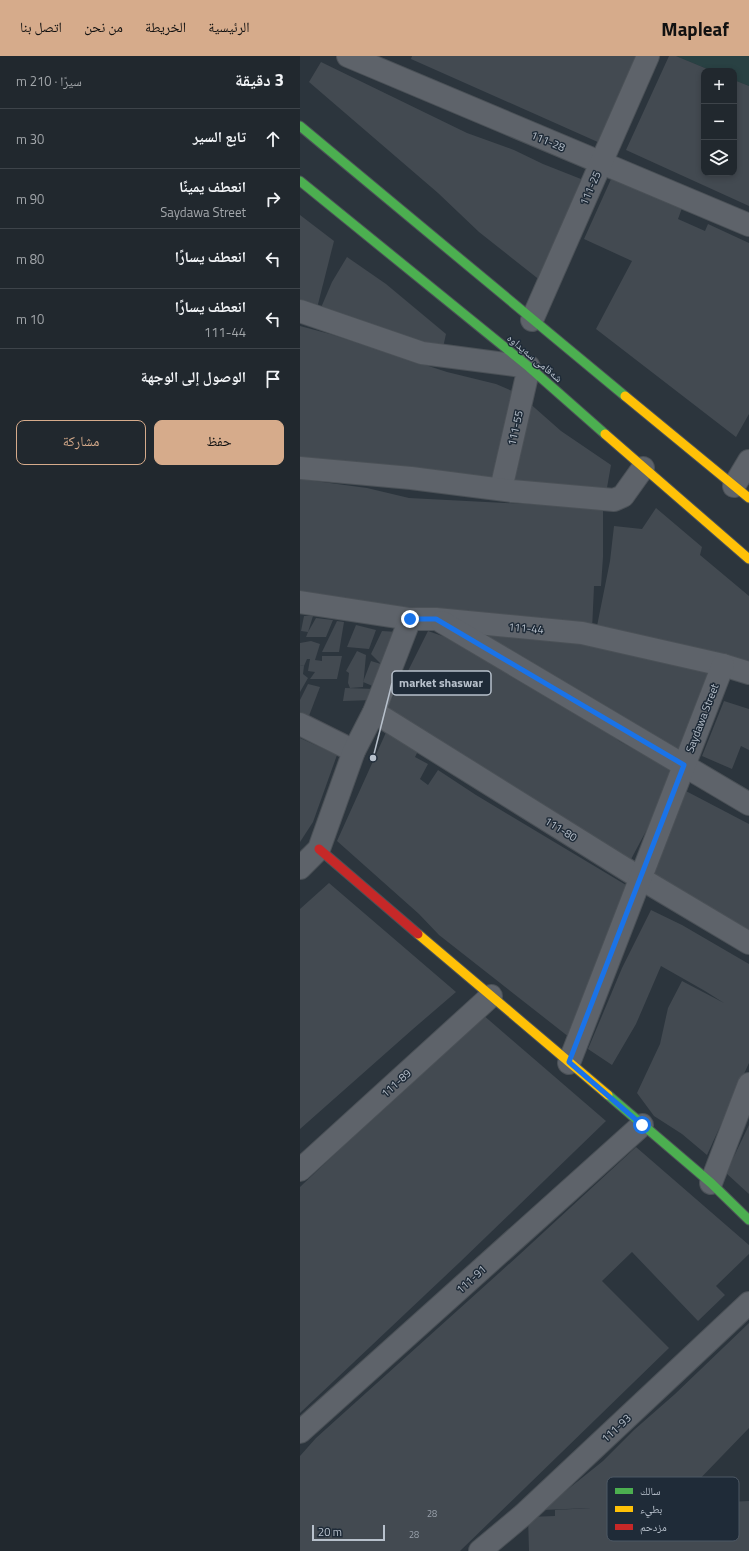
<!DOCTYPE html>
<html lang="ar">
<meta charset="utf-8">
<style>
:root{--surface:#21282e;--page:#2d343a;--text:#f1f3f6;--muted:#a2a6aa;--line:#3e444a;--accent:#d6ab8b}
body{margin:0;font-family:"Titillium Web","Noto Naskh Arabic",sans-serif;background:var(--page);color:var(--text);direction:rtl}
.controls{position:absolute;right:12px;top:12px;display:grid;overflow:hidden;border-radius:8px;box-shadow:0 2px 6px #0003}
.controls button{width:36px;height:36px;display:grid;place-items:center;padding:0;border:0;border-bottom:1px solid var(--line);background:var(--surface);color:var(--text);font:20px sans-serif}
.scale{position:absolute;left:12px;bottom:10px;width:73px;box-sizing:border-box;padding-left:4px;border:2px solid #b8c1cc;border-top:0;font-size:11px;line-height:14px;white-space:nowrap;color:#b8c1cc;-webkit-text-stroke:3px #1f2b38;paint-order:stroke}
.stop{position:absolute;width:12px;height:12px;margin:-9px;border:3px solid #1a73e8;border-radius:50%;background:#fff}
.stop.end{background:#1a73e8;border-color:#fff;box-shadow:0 1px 4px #0008}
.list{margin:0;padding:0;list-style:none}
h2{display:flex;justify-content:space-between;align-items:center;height:52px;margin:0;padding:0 16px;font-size:17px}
h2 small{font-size:13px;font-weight:400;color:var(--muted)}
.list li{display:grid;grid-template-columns:26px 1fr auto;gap:12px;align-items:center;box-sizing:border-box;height:60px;padding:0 16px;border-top:1px solid var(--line)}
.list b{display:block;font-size:15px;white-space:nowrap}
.list p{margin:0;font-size:13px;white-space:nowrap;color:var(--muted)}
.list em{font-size:13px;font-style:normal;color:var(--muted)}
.actions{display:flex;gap:8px;padding:12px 16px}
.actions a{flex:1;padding:9px 0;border:1px solid var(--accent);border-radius:8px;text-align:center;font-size:14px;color:var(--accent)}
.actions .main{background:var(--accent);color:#111}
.icon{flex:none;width:22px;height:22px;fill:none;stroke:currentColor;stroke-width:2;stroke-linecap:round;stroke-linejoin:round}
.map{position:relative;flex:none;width:449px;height:1495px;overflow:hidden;direction:ltr}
header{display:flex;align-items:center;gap:24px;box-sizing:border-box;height:56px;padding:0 20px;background:var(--accent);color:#111}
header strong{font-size:19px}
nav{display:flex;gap:22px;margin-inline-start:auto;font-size:14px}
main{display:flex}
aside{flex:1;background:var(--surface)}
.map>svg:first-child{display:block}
.green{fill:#294143}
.building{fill:#434a51}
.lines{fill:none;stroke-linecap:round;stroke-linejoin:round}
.street-casing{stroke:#4b5157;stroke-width:24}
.fast-casing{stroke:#4b5157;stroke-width:11}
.slow-casing{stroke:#4b5157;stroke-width:11}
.jam-casing{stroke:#4b5157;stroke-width:11}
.street{stroke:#5e636a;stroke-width:22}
.fast{stroke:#4caf50;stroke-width:9}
.slow{stroke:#ffc107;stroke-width:9}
.jam{stroke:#c62828;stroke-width:9}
.route{stroke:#1a73e8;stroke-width:5}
.labels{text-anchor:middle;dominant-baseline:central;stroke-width:3;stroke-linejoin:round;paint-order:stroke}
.number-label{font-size:9px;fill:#9ba3ad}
.street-label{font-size:11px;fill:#b8c1cc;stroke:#1f2b38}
.key{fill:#1f2b38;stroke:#4d5864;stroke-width:1}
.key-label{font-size:11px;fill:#b8c1cc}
.leader{fill:none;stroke:#b8c1cc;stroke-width:1.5}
.callout-dot{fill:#b8c1cc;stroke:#1f2b38;stroke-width:1.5}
.callout{fill:#1f2b38;stroke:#b8c1cc;stroke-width:1.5}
.callout-label{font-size:12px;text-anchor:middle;font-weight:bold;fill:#b8c1cc}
</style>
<header>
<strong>Mapleaf</strong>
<nav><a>الرئيسية</a><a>الخريطة</a><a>من نحن</a><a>اتصل بنا</a></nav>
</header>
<main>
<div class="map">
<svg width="449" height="1495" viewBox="0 0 449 1495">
<rect width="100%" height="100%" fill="#2c353d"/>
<path class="green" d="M376 0H449V30L434 24V15H412Z"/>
<g class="building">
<path d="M112 0H339L300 87 111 3Z"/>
<path d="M369 0H376L412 15H404V117H434V24L449 30V150L326 94Z"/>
<path d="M21 6 167 77 214 94 243 108 281 123 241 225 179 176 138 137 9 26Z"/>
<path d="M312 121 382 152 378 163 405 175 408 168 449 187V358L436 381 296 273 332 205 284 183Z"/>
<path d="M0 159 34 185 16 256 0 249Z"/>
<path d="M47 201 86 228 146 278 142 296 20 254 32 226Z"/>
<path d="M0 270 30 278 147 316 196 328 217 337 199 430 0 402Z"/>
<path d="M227 345 261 375 311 409 305 443 209 429Z"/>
<path d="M0 423 67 432 109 442 303 452V501L301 530H294L292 574 0 539Z"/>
<path d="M356 452 402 491 400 499 449 540V608L296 575 310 505 314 470 342 473Z"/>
<path d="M4 560H13L8 576 16 562 33 564 26 581H6L8 576 1 575Z"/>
<path d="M37 565 44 566 39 596H22Z"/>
<path d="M144 565 229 577 416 612 383 699Z"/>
<path d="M56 569 76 574 69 593 47 591Z"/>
<path d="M82 575 98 576 75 631 63 626 71 605 81 608 71 598Z"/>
<path d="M128 575 174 591 287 657 319 685 377 717 329 807 82 659 107 617Z"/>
<path d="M11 585 20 588 15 604 22 605V600H42L37 623H10L15 616 8 615 10 603H7L4 610 0 609V587Z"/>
<path d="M57 595 66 599 63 631 50 632 48 627 49 617 46 615Z"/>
<path d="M0 609 4 610 3 618 8 622 0 636Z"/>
<path d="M8 628 20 631 7 665 0 662V644Z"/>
<path d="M45 632 75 633 74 644 43 645Z"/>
<path d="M424 645 449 653V694L441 690 432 713 402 700Z"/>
<path d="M88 672 121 689 115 701 128 708 120 723 128 729 138 714 176 739 331 832 274 985 139 879 119 858 37 785Z"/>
<path d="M0 682 37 699 13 766 0 786Z"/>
<path d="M384 734 449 768V875L351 823Z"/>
<path d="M29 827 156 936 113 973 0 1073V853Z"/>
<path d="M351 854 382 869 449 908V1007L407 1099 382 1078 354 1060 337 1037 360 988 368 952 382 925 424 947 405 935 361 910 336 968 312 1009 288 993 322 912Z"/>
<path d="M182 958 306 1065 160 1206 0 1357V1131Z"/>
<path d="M449 1069V1138L426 1117Z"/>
<path d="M336 1091 449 1189V1198L416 1230 425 1239 398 1265 332 1196 302 1225 369 1292 160 1495H0V1400L16 1382 219 1199Z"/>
<path d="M449 1267V1372L392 1431 368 1449 449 1445V1495H229L228 1461 255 1460V1454L291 1452 242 1454 303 1405 334 1374 375 1338Z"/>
</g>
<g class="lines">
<defs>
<g id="street">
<path d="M48 0 449 169"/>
<path d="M0 255 122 297 229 311 201 433"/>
<path d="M232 264 348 0"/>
<path d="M0 412 111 422 212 435 314 444 323 440 343 412"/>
<path d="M434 430 449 405"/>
<path d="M0 546 110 563H136L282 577 423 609 449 617"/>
<path d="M142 566 449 748"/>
<path d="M74 656 340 822 449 887"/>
<path d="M0 668 54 695"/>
<path d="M0 812 19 793 54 695 74 656 110 563"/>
<path d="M269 1007 423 609"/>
<path d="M0 1114 191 940"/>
<path d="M411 1127 449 1028"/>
<path d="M0 1376 342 1069"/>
<path d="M180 1495 223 1459 449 1247"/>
</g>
<g id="fast">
<path d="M0 70 325 340"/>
<path d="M0 125 229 311 305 378"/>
<path d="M308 1039 411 1127 449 1164"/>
</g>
<g id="slow">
<path d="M325 340 449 442"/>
<path d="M305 378 449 503"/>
<path d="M118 878 308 1039"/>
</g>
<path id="jam" d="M19 793 118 878"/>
</defs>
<use href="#street" class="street-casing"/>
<use href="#fast" class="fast-casing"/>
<use href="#slow" class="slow-casing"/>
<use href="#jam" class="jam-casing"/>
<use href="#street" class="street"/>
<use href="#fast" class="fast"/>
<use href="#slow" class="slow"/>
<use href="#jam" class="jam"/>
</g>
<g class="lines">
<path class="route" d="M110 563H136L384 709 269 1006 342 1069"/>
</g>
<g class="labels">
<g class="number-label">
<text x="132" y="1457">28</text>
<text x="114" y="1478">28</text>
</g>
<g class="street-label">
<text transform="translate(248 85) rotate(23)">111-28</text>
<text transform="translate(290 132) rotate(-66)">111-25</text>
<text transform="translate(235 302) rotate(40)">شەقامی سەیداوە</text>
<text transform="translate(215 372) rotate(-77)">111-55</text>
<text transform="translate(226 572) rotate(5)">111-44</text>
<text transform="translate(402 662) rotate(-69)">Saydawa Street</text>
<text transform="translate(261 773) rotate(32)">111-80</text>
<text transform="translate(96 1027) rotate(-42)">111-89</text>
<text transform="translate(171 1223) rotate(-42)">111-91</text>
<text transform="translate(316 1372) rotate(-43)">111-93</text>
</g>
</g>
<rect x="307" y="1421" width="132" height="64" rx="6" class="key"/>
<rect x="315" y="1432" width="18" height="6" fill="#4caf50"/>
<rect x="315" y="1450" width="18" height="6" fill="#ffc107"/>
<rect x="315" y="1468" width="18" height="6" fill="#c62828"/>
<g class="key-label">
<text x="340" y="1439">سالك</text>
<text x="340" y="1457">بطيء</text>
<text x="340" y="1475">مزدحم</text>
</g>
<path class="leader" d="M73 702L92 627"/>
<circle class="callout-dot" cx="73" cy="702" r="4"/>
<rect class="callout" x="92" y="615" width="99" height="24" rx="4"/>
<g class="callout-label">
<text x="141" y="631">market shaswar</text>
</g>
</svg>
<div class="controls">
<button>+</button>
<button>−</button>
<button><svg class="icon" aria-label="layers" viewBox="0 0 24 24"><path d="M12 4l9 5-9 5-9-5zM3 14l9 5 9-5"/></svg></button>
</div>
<div class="scale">20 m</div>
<div class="stop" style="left:342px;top:1069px"></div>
<div class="stop end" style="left:110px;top:563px"></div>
</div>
<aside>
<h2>3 دقيقة<small>سيرًا · 210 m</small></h2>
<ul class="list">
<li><svg class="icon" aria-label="ahead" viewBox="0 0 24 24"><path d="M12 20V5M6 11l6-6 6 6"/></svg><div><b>تابع السير</b></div><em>30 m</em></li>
<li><svg class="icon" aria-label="right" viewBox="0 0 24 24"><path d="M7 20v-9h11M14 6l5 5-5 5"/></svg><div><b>انعطف يمينًا</b><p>Saydawa Street</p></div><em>90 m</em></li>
<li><svg class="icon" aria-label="left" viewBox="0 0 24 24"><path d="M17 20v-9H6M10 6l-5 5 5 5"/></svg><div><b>انعطف يسارًا</b></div><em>80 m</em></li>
<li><svg class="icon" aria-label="left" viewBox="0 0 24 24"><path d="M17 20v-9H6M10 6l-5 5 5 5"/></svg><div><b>انعطف يسارًا</b><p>111-44</p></div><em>10 m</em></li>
<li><svg class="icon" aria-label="arrive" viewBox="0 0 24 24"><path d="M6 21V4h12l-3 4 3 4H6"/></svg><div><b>الوصول إلى الوجهة</b></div></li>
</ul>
<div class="actions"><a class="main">حفظ</a><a>مشاركة</a></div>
</aside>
</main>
